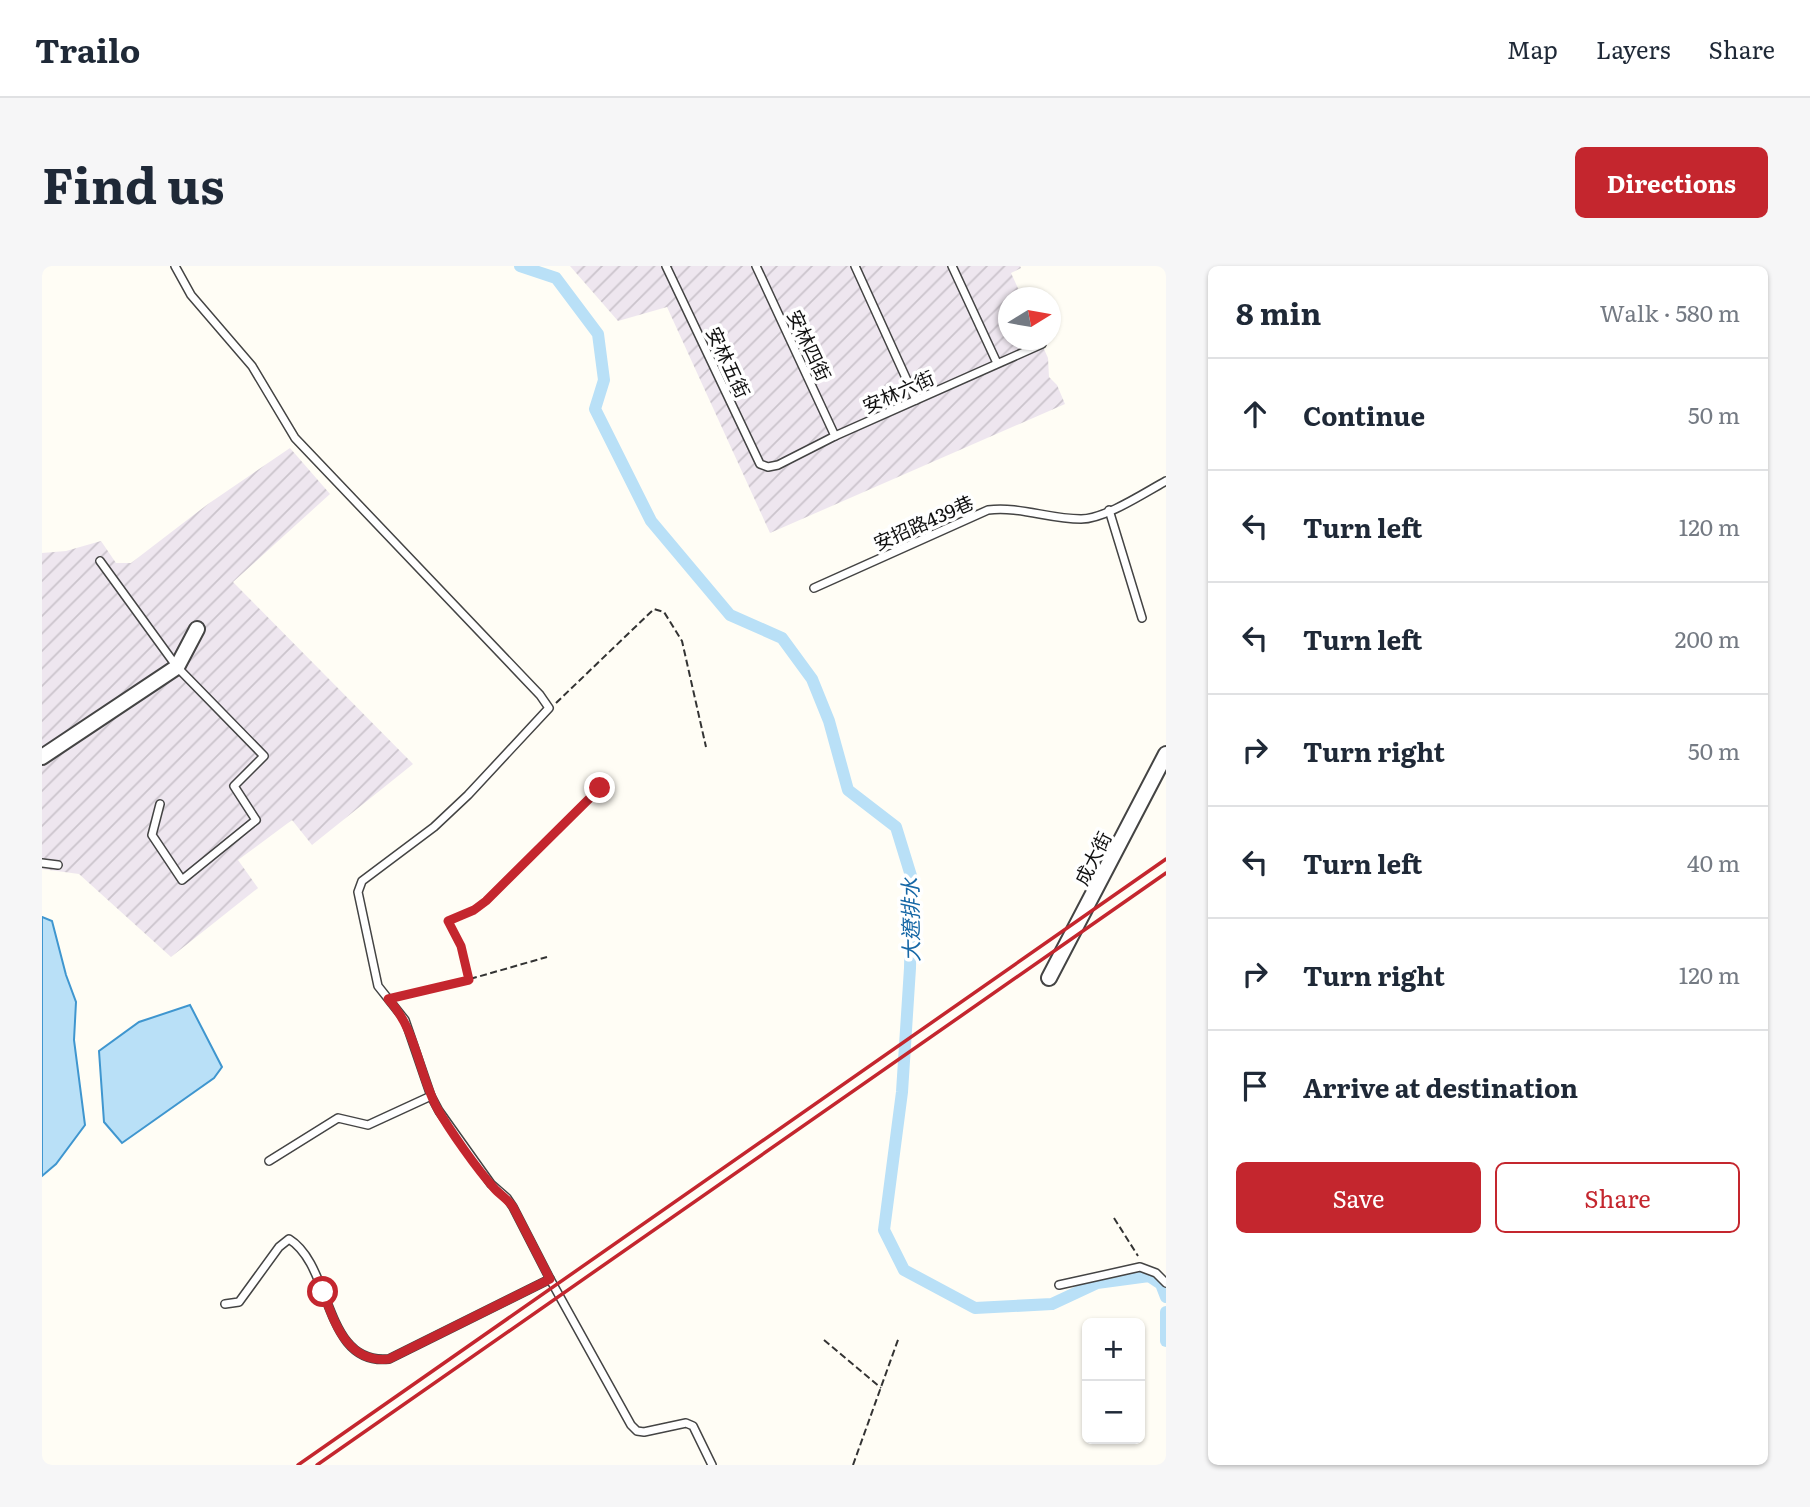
<!DOCTYPE html>
<meta charset="utf-8">
<style>
:root{--surface:#fff;--page:#f6f6f7;--text:#1f2937;--muted:#747a83;--line:#e0e1e3;--accent:#c4262e}
body{margin:0;font-family:Literata,"Noto Sans TC",serif;background:var(--page);color:var(--text)}
.controls{position:absolute;right:21px;bottom:21px;display:grid;overflow:hidden;border-radius:10px;box-shadow:0 2px 5px #0004}
.controls button{width:63px;height:63px;display:grid;place-items:center;padding:0;border:0;border-bottom:2px solid var(--line);background:var(--surface);color:var(--text);font:35px sans-serif}
.compass{position:absolute;left:956px;top:21px;width:63px;height:63px;border-radius:50%;background:var(--surface);box-shadow:0 2px 5px #0004;rotate:79deg}
.stop{position:absolute;width:21px;height:21px;margin:-16px;border:5px solid #c4262e;border-radius:50%;background:#fff}
.stop.end{background:#c4262e;border-color:#fff;box-shadow:0 2px 7px #0008}
.list{margin:0;padding:0;list-style:none}
h2{display:flex;justify-content:space-between;align-items:center;height:91px;margin:0;padding:0 28px;font-size:30px}
h2 small{font-size:23px;font-weight:400;color:var(--muted)}
.list li{display:grid;grid-template-columns:46px 1fr auto;gap:21px;align-items:center;box-sizing:border-box;height:112px;padding:0 28px;border-top:2px solid var(--line)}
.list b{display:block;font-size:26px;white-space:nowrap}
.list em{font-size:23px;font-style:normal;color:var(--muted)}
.actions{display:flex;gap:14px;padding:21px 28px}
.actions a{flex:1;padding:16px 0;border:2px solid var(--accent);border-radius:10px;text-align:center;font-size:24px;color:var(--accent)}
.actions .main{background:var(--accent);color:#fff}
.icon{flex:none;width:38px;height:38px;fill:none;stroke:currentColor;stroke-width:2;stroke-linecap:round;stroke-linejoin:round}
.map{position:relative;flex:none;width:1124px;height:1199px;overflow:hidden;border-radius:10px}
header{display:flex;align-items:center;gap:42px;box-sizing:border-box;height:98px;padding:0 35px;background:var(--surface);border-bottom:2px solid var(--line)}
header strong{font-size:33px}
nav{display:flex;gap:38px;margin-inline-start:auto;font-size:24px}
.intro{display:flex;align-items:center;justify-content:space-between;box-sizing:border-box;height:168px;padding:0 42px}
h1{margin:0;font-size:49px}
.button{padding:18px 32px;border-radius:10px;background:var(--accent);color:#fff;font-size:24px;font-weight:700}
main{display:flex;gap:42px;padding:0 42px}
aside{flex:1;background:var(--surface);border-radius:10px;box-shadow:0 2px 5px #0004}
.map>svg:first-child{display:block}
.industrial{fill:url(#industrial-furrows)}
.water{fill:#b9e0f7;stroke:#3f96cf;stroke-width:2}
.lines{fill:none;stroke-linecap:round;stroke-linejoin:round}
.canal{stroke:#b9e0f7;stroke-width:12}
.service-casing{stroke:#444;stroke-width:10}
.minor-casing{stroke:#444;stroke-width:18}
.path{stroke:#333;stroke-width:2;stroke-dasharray:7 3.5;stroke-linecap:butt}
.service{stroke:#fff;stroke-width:7}
.minor{stroke:#fff;stroke-width:14}
.rail{stroke:#c4262e;stroke-width:3.5}
.route{stroke:#c4262e;stroke-width:9}
.labels{text-anchor:middle;dominant-baseline:central;stroke-width:7;stroke-linejoin:round;paint-order:stroke}
.street-label{font-size:19px;fill:#111;stroke:#fff}
.water-label{font-size:21px;font-style:italic;fill:#1768a6;stroke:#fff}
</style>
<header>
<strong>Trailo</strong>
<nav><a>Map</a><a>Layers</a><a>Share</a></nav>
</header>
<div class="intro"><h1>Find us</h1><a class="button">Directions</a></div>
<main>
<div class="map">
<svg width="1124" height="1199" viewBox="0 0 1124 1199">
<defs>
<pattern id="industrial-furrows" width="10" height="10" patternUnits="userSpaceOnUse" patternTransform="scale(1.75)"><rect width="10" height="10" fill="#eee6ef"/><path d="M-1 1l2-2M0 10L10 0M9 11l2-2" fill="none" stroke="#cbc4cc"/></pattern>
</defs>
<rect width="100%" height="100%" fill="#fffdf5"/>
<g class="industrial">
<path d="M528 0H978L979 2 969 7 980 31 966 32V74H998L1006 92 1007 111 1015 119 1023 138 728 267 625 41 576 55Z"/>
<path d="M248 182 288 228 191 316 371 498 270 579 250 554 196 594 216 622 129 691 37 608 0 603V287L24 285 59 275 74 297H89L166 238Z"/>
</g>
<g class="water">
<path d="M0 651 10 655 24 709 34 736 32 774 43 859 14 898 0 910Z"/>
<path d="M148 739 180 801 172 812 80 877 62 856 57 785 97 756Z"/>
</g>
<g class="lines">
<g class="canal">
<path d="M478 0 514 12 556 68 562 114 553 143 609 255 688 349 740 372 770 413 787 455 806 524 854 561 870 613 868 702 860 826 842 964 862 1004 933 1042 1010 1038 1055 1017 1107 1010 1119 1018 1124 1031"/>
<path d="M1124 1046V1075"/>
</g>
<defs>
<g id="service">
<path d="M133 0 149 29 210 100 253 172 498 429 507 442 426 529 392 561 320 615 316 626 336 720 363 754 389 830 397 845 449 918 465 932 471 941 508 1013 589 1159 595 1165 602 1166 644 1157 651 1160 670 1199"/>
<path d="M624 0 718 198 726 201 736 199 793 170 1000 78"/>
<path d="M714 0 793 170"/>
<path d="M813 0 874 134"/>
<path d="M910 0 955 97"/>
<path d="M1067 244 1100 352"/>
<path d="M58 295 135 401 222 490 192 520 214 554 140 614 110 569 118 538"/>
<path d="M772 322 946 244C977 240 1007 253 1039 253 1063 253 1102 227 1124 215"/>
<path d="M0 597 16 599"/>
<path d="M227 895 296 852 326 859 389 830"/>
<path d="M1017 1019 1098 1001 1114 1007 1124 1017"/>
<path d="M183 1038 197 1036 237 981 247 973C291 1000 281 1100 347 1093L508 1013"/>
</g>
<g id="minor">
<path d="M0 491 135 401 155 363"/>
<path d="M1007 712 1124 488"/>
</g>
</defs>
<use href="#service" class="service-casing"/>
<use href="#minor" class="minor-casing"/>
<g class="path">
<path d="M514 437 612 343 622 346 640 375 664 481"/>
<path d="M428 713 505 691"/>
<path d="M357 731 427 714 419 680 406 655 432 644 444 635 558 522"/>
<path d="M1072 952 1096 990"/>
<path d="M782 1074 839 1122"/>
<path d="M811 1199 857 1071"/>
</g>
<use href="#service" class="service"/>
<use href="#minor" class="minor"/>
<g class="rail">
<path d="M256 1199 1124 593"/>
<path d="M275 1199 1124 607"/>
</g>
</g>
<g class="lines">
<path class="route" d="M281 1026C293 1058 306 1098 347 1093L508 1013 471 941C466 933 458 929 452 922 435 903 408 865 395 842 376 806 375 764 346 733L427 714 419 680 406 655 432 644 444 635 558 522"/>
</g>
<g class="labels">
<g class="street-label">
<text transform="translate(768 79) rotate(65)">安林四街</text>
<text transform="translate(687 96) rotate(65)">安林五街</text>
<text transform="translate(856 125) rotate(-24)">安林六街</text>
<text transform="translate(881 256) rotate(-24)">安招路439巷</text>
<text transform="translate(1050 592) rotate(-63)">成大街</text>
</g>
<g class="water-label">
<text transform="translate(867 654) rotate(-91)">大遼排水</text>
</g>
</g>
</svg>
<div class="controls">
<button>+</button>
<button>−</button>
</div>
<svg class="compass" viewBox="-18 -18 36 36"><path d="M0-13l5 13h-10z" fill="#e53935"/><path d="M0 13l5-13h-10z" fill="#747a83"/></svg>
<div class="stop" style="left:281px;top:1026px"></div>
<div class="stop end" style="left:558px;top:522px"></div>
</div>
<aside>
<h2>8 min<small>Walk · 580 m</small></h2>
<ul class="list">
<li><svg class="icon" aria-label="ahead" viewBox="0 0 24 24"><path d="M12 20V5M6 11l6-6 6 6"/></svg><div><b>Continue</b></div><em>50 m</em></li>
<li><svg class="icon" aria-label="left" viewBox="0 0 24 24"><path d="M17 20v-9H6M10 6l-5 5 5 5"/></svg><div><b>Turn left</b></div><em>120 m</em></li>
<li><svg class="icon" aria-label="left" viewBox="0 0 24 24"><path d="M17 20v-9H6M10 6l-5 5 5 5"/></svg><div><b>Turn left</b></div><em>200 m</em></li>
<li><svg class="icon" aria-label="right" viewBox="0 0 24 24"><path d="M7 20v-9h11M14 6l5 5-5 5"/></svg><div><b>Turn right</b></div><em>50 m</em></li>
<li><svg class="icon" aria-label="left" viewBox="0 0 24 24"><path d="M17 20v-9H6M10 6l-5 5 5 5"/></svg><div><b>Turn left</b></div><em>40 m</em></li>
<li><svg class="icon" aria-label="right" viewBox="0 0 24 24"><path d="M7 20v-9h11M14 6l5 5-5 5"/></svg><div><b>Turn right</b></div><em>120 m</em></li>
<li><svg class="icon" aria-label="arrive" viewBox="0 0 24 24"><path d="M6 21V4h12l-3 4 3 4H6"/></svg><div><b>Arrive at destination</b></div></li>
</ul>
<div class="actions"><a class="main">Save</a><a>Share</a></div>
</aside>
</main>
